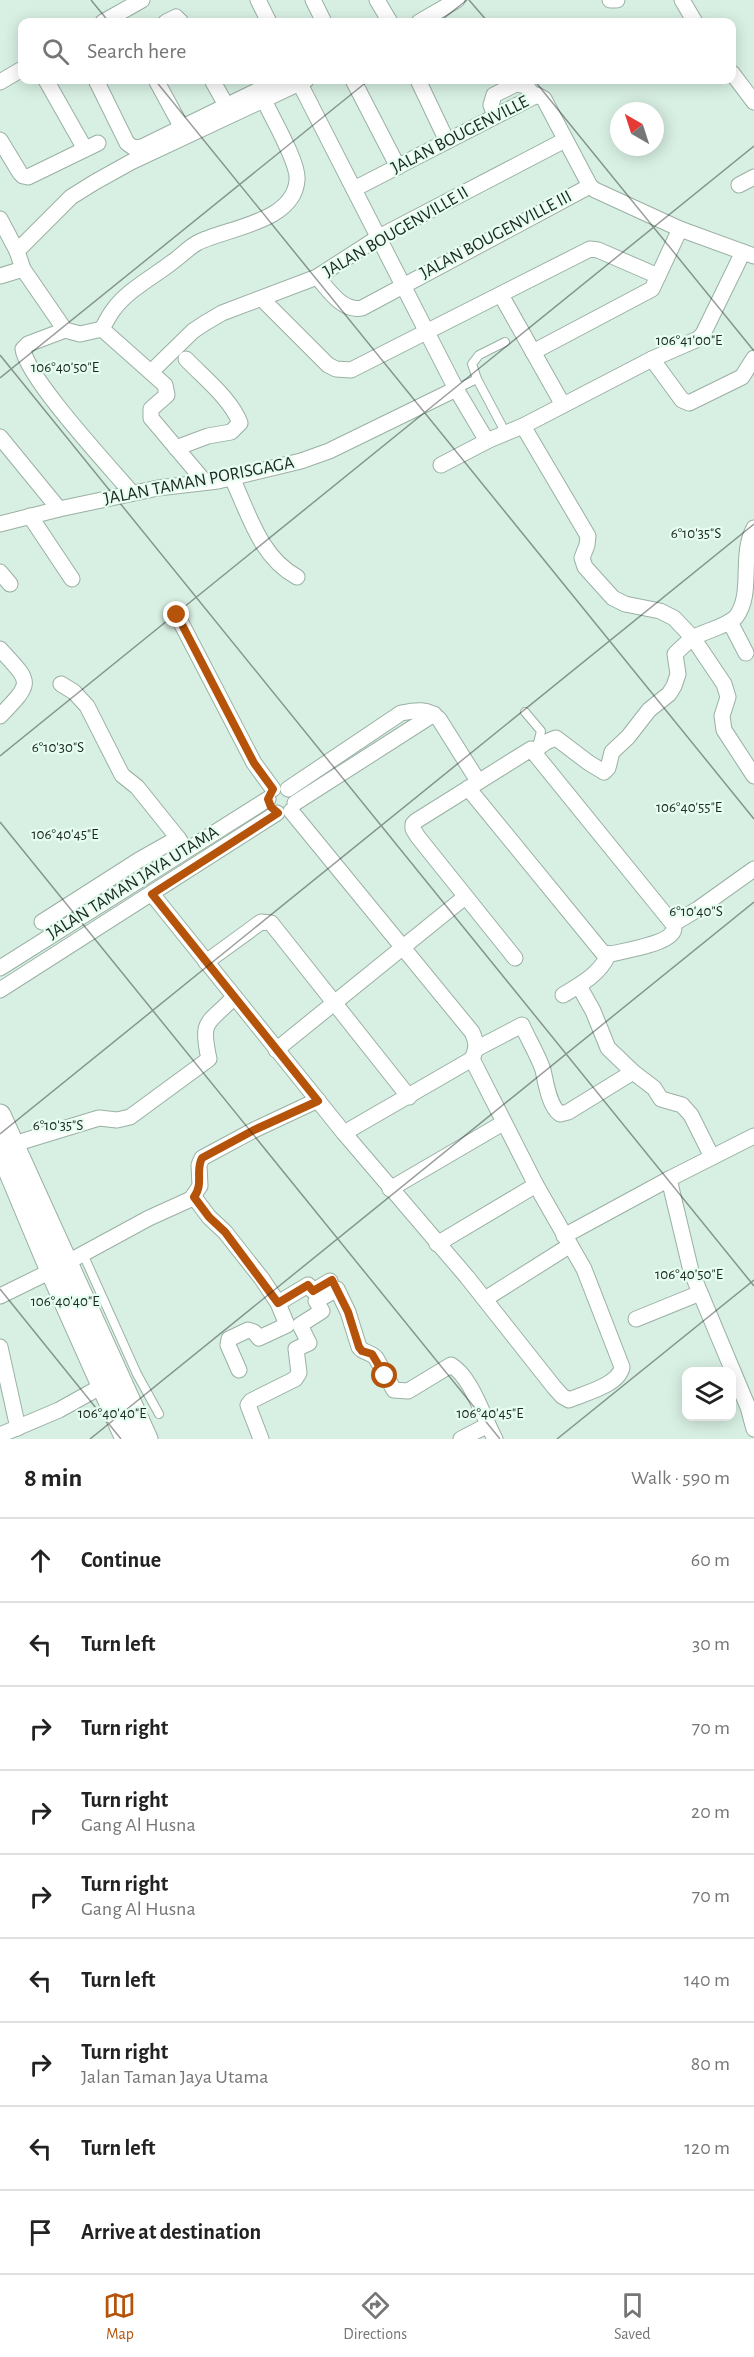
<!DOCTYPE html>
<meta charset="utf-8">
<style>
:root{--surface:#fff;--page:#f2f2f2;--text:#222;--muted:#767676;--line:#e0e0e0;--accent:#b45309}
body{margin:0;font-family:"Alegreya Sans",sans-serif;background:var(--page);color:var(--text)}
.controls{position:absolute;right:18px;bottom:18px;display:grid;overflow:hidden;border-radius:12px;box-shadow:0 3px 15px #0003}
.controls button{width:54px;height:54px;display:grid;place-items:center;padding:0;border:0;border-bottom:2px solid var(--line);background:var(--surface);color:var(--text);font:30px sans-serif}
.compass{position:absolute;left:610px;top:102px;width:54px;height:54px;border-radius:50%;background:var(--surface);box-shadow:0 3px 15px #0003;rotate:321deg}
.stop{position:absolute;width:18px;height:18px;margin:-14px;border:4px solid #b45309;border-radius:50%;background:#fff}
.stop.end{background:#b45309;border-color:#fff;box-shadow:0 2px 6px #0008}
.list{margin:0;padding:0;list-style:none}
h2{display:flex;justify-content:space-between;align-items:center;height:78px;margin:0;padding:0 24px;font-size:26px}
h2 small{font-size:20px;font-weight:400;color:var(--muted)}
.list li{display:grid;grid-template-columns:39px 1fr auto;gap:18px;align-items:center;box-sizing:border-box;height:84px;padding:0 24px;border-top:2px solid var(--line)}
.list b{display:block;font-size:22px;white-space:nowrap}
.list p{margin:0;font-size:20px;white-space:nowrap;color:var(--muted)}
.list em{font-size:20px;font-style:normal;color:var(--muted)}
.icon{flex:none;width:33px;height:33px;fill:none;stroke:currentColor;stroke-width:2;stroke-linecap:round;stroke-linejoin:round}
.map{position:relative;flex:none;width:754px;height:1439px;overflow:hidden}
.search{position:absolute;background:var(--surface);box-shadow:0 3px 15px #0003;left:18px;right:18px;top:18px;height:66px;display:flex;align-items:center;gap:15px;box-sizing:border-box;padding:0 21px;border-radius:12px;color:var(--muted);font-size:22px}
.sheet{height:834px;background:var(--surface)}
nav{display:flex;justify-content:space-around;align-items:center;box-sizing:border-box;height:84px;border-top:2px solid var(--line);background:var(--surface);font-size:16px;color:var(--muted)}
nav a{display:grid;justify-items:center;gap:3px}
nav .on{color:var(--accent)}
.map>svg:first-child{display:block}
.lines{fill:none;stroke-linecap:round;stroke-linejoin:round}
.lane-casing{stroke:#99b0a3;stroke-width:10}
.street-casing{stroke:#99b0a3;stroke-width:17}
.secondary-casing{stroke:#99b0a3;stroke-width:23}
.lane{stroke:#fff;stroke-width:8}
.street{stroke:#fff;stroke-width:15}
.secondary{stroke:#fff;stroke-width:21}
.route{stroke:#b45309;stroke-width:8}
.ticks{fill:none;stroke:#202924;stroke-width:1.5;stroke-opacity:0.45}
.labels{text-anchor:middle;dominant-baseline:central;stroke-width:4.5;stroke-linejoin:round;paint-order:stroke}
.street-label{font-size:18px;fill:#202924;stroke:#e5fef0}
.ticks-label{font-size:15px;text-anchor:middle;fill:#202924;stroke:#e5fef0;stroke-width:4.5;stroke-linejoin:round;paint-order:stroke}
</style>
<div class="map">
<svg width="754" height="1439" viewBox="0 0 754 1439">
<rect width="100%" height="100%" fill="#d8f0e3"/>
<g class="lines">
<defs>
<g id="lane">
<path d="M456 389 477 379"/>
<path d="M502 426 477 379 472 364 479 355 505 342"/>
<path d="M525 712 541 731 538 743"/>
<path d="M83 1254 137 1374 159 1414"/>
</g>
<g id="street">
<path d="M258 0 269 22"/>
<path d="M313 0 324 22"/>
<path d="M377 0 390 22"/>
<path d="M610 0H617"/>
<path d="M682 0 695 22"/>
<path d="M103 22 142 0"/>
<path d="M166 22 176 17 181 22"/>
<path d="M419 22 457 0"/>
<path d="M732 73 754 102"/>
<path d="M46 80 85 149"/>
<path d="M96 80 127 143 134 148 142 147 279 80"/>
<path d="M156 80 181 126"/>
<path d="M212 80 226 105"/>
<path d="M298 80 456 389 484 436 489 440"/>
<path d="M353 80 398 167"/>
<path d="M418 80 447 141"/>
<path d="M0 82 22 69"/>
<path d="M495 116 491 105 494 95 516 84 526 86 534 96"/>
<path d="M0 140 20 173 23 176 28 177 98 143"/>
<path d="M739 185 754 177"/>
<path d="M354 189 537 95 544 99 590 186 595 190 680 229 754 256"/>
<path d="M0 219 17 251 23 269 65 330 80 334 102 329 165 385 167 395 151 409V418L205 482"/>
<path d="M17 251 71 197 95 182 131 162 306 80"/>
<path d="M0 276 23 269"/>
<path d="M317 277C329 290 342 312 362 308L590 186"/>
<path d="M501 295 563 405"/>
<path d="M262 299 328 365 336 369 351 370 590 249 598 250 658 276"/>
<path d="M102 329C106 322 109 315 114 309 128 290 153 277 171 263 180 257 188 248 197 243 225 228 294 223 297 180 299 163 272 118 264 100"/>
<path d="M65 330 28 344 23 349C27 378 109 466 132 493"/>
<path d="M533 352 652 289 680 229"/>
<path d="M652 359 682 400 689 403 742 377 754 358"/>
<path d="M151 372 193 331 205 323 222 313 317 277 379 237 565 140"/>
<path d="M523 426 588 536 587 545 582 558 585 567 613 598 625 604 660 611 674 618 693 638 724 684 728 697 722 716 724 730 754 776"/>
<path d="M0 437 59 509"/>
<path d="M176 448 208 436 231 432 240 423C231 399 204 378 186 359"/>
<path d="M441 465 489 440 523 426 652 359 698 339 703 334 743 252"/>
<path d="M232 478C249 514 260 557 297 577"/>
<path d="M30 516 72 579"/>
<path d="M0 524 59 509 158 488 218 481 301 461 329 451 456 389"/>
<path d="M0 572 10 584"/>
<path d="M177 615 254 763 273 789"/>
<path d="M730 622 746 653"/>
<path d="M0 649C31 683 34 681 0 716"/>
<path d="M61 684 74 692 87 706 122 775 137 787 178 838"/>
<path d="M533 752 546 742 556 738 589 763 604 772 608 768 612 752 628 737 649 710 669 694 674 686 678 674 675 654C681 648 687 642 693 638 706 630 724 628 736 617 754 593 739 556 754 528"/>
<path d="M468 788 603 953 611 954C624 951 665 944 672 933 675 930 674 927 673 924L531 749 416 821 413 824V829L418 837 515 958"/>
<path d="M288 789 401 713C416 710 428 708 439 719L478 781"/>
<path d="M295 803 434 714"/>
<path d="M291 811 472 1032C477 1043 477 1048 472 1059L344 1133"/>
<path d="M152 894 344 1133 467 1277 554 1387 562 1396 569 1400C585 1393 619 1385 622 1367L584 1269 536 1185 472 1059"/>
<path d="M42 922 139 860 178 838 183 845"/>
<path d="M673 924 698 909 754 869"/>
<path d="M206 962 261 922 271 923 409 1097"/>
<path d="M0 968 268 799"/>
<path d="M579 986 593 1011 608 1048 633 1072"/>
<path d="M0 990 277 813"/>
<path d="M563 995C580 985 600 974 608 955"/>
<path d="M476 1049 522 1025C528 1039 538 1055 543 1070 546 1083 549 1106 560 1114L568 1112 633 1072 654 1088 661 1099 682 1105 691 1115 712 1157"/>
<path d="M276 1050 465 897"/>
<path d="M14 1144 99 1118 117 1120 130 1117 209 1059C200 1018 208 1025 234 997"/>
<path d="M669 1179 691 1271 748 1407 754 1429"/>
<path d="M390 1189 503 1123"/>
<path d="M194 1197 209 1217 225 1232 262 1279 278 1303 287 1325 259 1338 254 1332 248 1330 229 1339 228 1345 239 1370"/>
<path d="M564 1236 669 1179 754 1136"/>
<path d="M437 1244 536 1185"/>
<path d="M68 1262 149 1218 191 1199 200 1186 199 1165 202 1158 254 1130 318 1100"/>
<path d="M0 1296 51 1271"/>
<path d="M485 1299 569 1246"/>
<path d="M278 1303 308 1285 313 1291 330 1281"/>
<path d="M636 1319 700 1293"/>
<path d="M0 1347 18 1428"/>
<path d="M0 1435 59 1410 102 1386"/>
<path d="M261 1439 248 1405 251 1401 295 1379 299 1373 296 1349 309 1343 300 1325 322 1311 316 1301 337 1289 348 1312 359 1347C363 1353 371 1352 376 1358L394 1390 408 1391 451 1365C471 1376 484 1419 495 1439"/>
<path d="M461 1439 488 1425"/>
</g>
<g id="secondary">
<path d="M0 1115 147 1439"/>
<path d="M0 1149 51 1271 126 1439"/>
</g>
</defs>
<use href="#lane" class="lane-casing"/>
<use href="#street" class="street-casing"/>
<use href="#secondary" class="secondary-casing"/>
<use href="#lane" class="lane"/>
<use href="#street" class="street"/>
<use href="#secondary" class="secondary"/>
</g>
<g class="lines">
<path class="route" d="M177 615 254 763 273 789 268 799 271 807 278 813 152 894 318 1101 254 1130 202 1158C195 1170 204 1184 194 1197L209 1217 225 1232 278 1303 308 1285 313 1291 332 1280 348 1312 359 1347 362 1351 372 1354 385 1376"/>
</g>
<path class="ticks" d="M91 0 109 22M469 0 488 22M439 22 467 0M155 80 754 819M534 80 754 351M0 355 754 1286M0 378 369 80M0 756 754 146M0 822 500 1439M0 1134 754 524M0 1289 121 1439M90 1439 754 902M557 1439 754 1280"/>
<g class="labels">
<g class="street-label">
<text transform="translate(460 135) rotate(-27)">JALAN BOUGENVILLE</text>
<text transform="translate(396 232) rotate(-30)">JALAN BOUGENVILLE II</text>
<text transform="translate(496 235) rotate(-28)">JALAN BOUGENVILLE III</text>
<text transform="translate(199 481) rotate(-11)">JALAN TAMAN PORISGAGA</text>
<text transform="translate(133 883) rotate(-32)">JALAN TAMAN JAYA UTAMA</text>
</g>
</g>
<g class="ticks-label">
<text x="689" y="345">106°41'00"E</text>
<text x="65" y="372">106°40'50"E</text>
<text x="696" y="538">6°10'35"S</text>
<text x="58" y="752">6°10'30"S</text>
<text x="689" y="812">106°40'55"E</text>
<text x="65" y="839">106°40'45"E</text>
<text x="696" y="916">6°10'40"S</text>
<text x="58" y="1130">6°10'35"S</text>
<text x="689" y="1279">106°40'50"E</text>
<text x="65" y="1306">106°40'40"E</text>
<text x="112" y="1418">106°40'40"E</text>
<text x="490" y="1418">106°40'45"E</text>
</g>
</svg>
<div class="controls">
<button><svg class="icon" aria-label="layers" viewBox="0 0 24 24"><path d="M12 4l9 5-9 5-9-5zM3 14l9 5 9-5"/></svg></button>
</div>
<svg class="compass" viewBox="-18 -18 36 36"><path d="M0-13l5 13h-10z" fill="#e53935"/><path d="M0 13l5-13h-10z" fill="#767676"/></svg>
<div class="stop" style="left:385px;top:1376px"></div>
<div class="stop end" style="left:177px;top:615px"></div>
<div class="search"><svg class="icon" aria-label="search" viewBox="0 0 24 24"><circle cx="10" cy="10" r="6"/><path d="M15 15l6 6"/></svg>Search here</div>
</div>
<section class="sheet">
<h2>8 min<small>Walk · 590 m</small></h2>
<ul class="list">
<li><svg class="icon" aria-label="ahead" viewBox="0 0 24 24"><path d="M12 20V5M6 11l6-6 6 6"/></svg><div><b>Continue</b></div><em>60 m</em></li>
<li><svg class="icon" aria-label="left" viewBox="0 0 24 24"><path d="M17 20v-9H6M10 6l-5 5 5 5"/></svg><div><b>Turn left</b></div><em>30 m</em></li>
<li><svg class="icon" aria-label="right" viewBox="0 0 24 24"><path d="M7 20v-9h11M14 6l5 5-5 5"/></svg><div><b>Turn right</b></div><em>70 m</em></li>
<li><svg class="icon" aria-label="right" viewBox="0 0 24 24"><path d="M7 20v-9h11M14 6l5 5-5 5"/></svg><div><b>Turn right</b><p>Gang Al Husna</p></div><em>20 m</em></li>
<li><svg class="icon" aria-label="right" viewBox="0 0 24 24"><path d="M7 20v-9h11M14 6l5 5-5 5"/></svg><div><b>Turn right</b><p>Gang Al Husna</p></div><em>70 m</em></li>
<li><svg class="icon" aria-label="left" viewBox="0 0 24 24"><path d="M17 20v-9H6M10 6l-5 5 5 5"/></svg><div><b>Turn left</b></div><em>140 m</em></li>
<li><svg class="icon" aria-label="right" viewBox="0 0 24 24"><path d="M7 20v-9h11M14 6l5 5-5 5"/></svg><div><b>Turn right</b><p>Jalan Taman Jaya Utama</p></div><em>80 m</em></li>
<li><svg class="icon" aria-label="left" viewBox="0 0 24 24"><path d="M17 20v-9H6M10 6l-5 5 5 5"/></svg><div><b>Turn left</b></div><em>120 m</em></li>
<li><svg class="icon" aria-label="arrive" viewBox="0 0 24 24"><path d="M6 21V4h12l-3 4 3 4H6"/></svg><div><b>Arrive at destination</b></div></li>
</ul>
</section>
<nav>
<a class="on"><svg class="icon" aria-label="map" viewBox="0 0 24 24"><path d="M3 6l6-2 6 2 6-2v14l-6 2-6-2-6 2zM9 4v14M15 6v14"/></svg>Map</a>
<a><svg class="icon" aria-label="directions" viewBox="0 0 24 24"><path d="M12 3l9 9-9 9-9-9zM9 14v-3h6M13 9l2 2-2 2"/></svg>Directions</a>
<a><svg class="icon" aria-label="saved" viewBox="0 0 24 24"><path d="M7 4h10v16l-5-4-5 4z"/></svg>Saved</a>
</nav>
